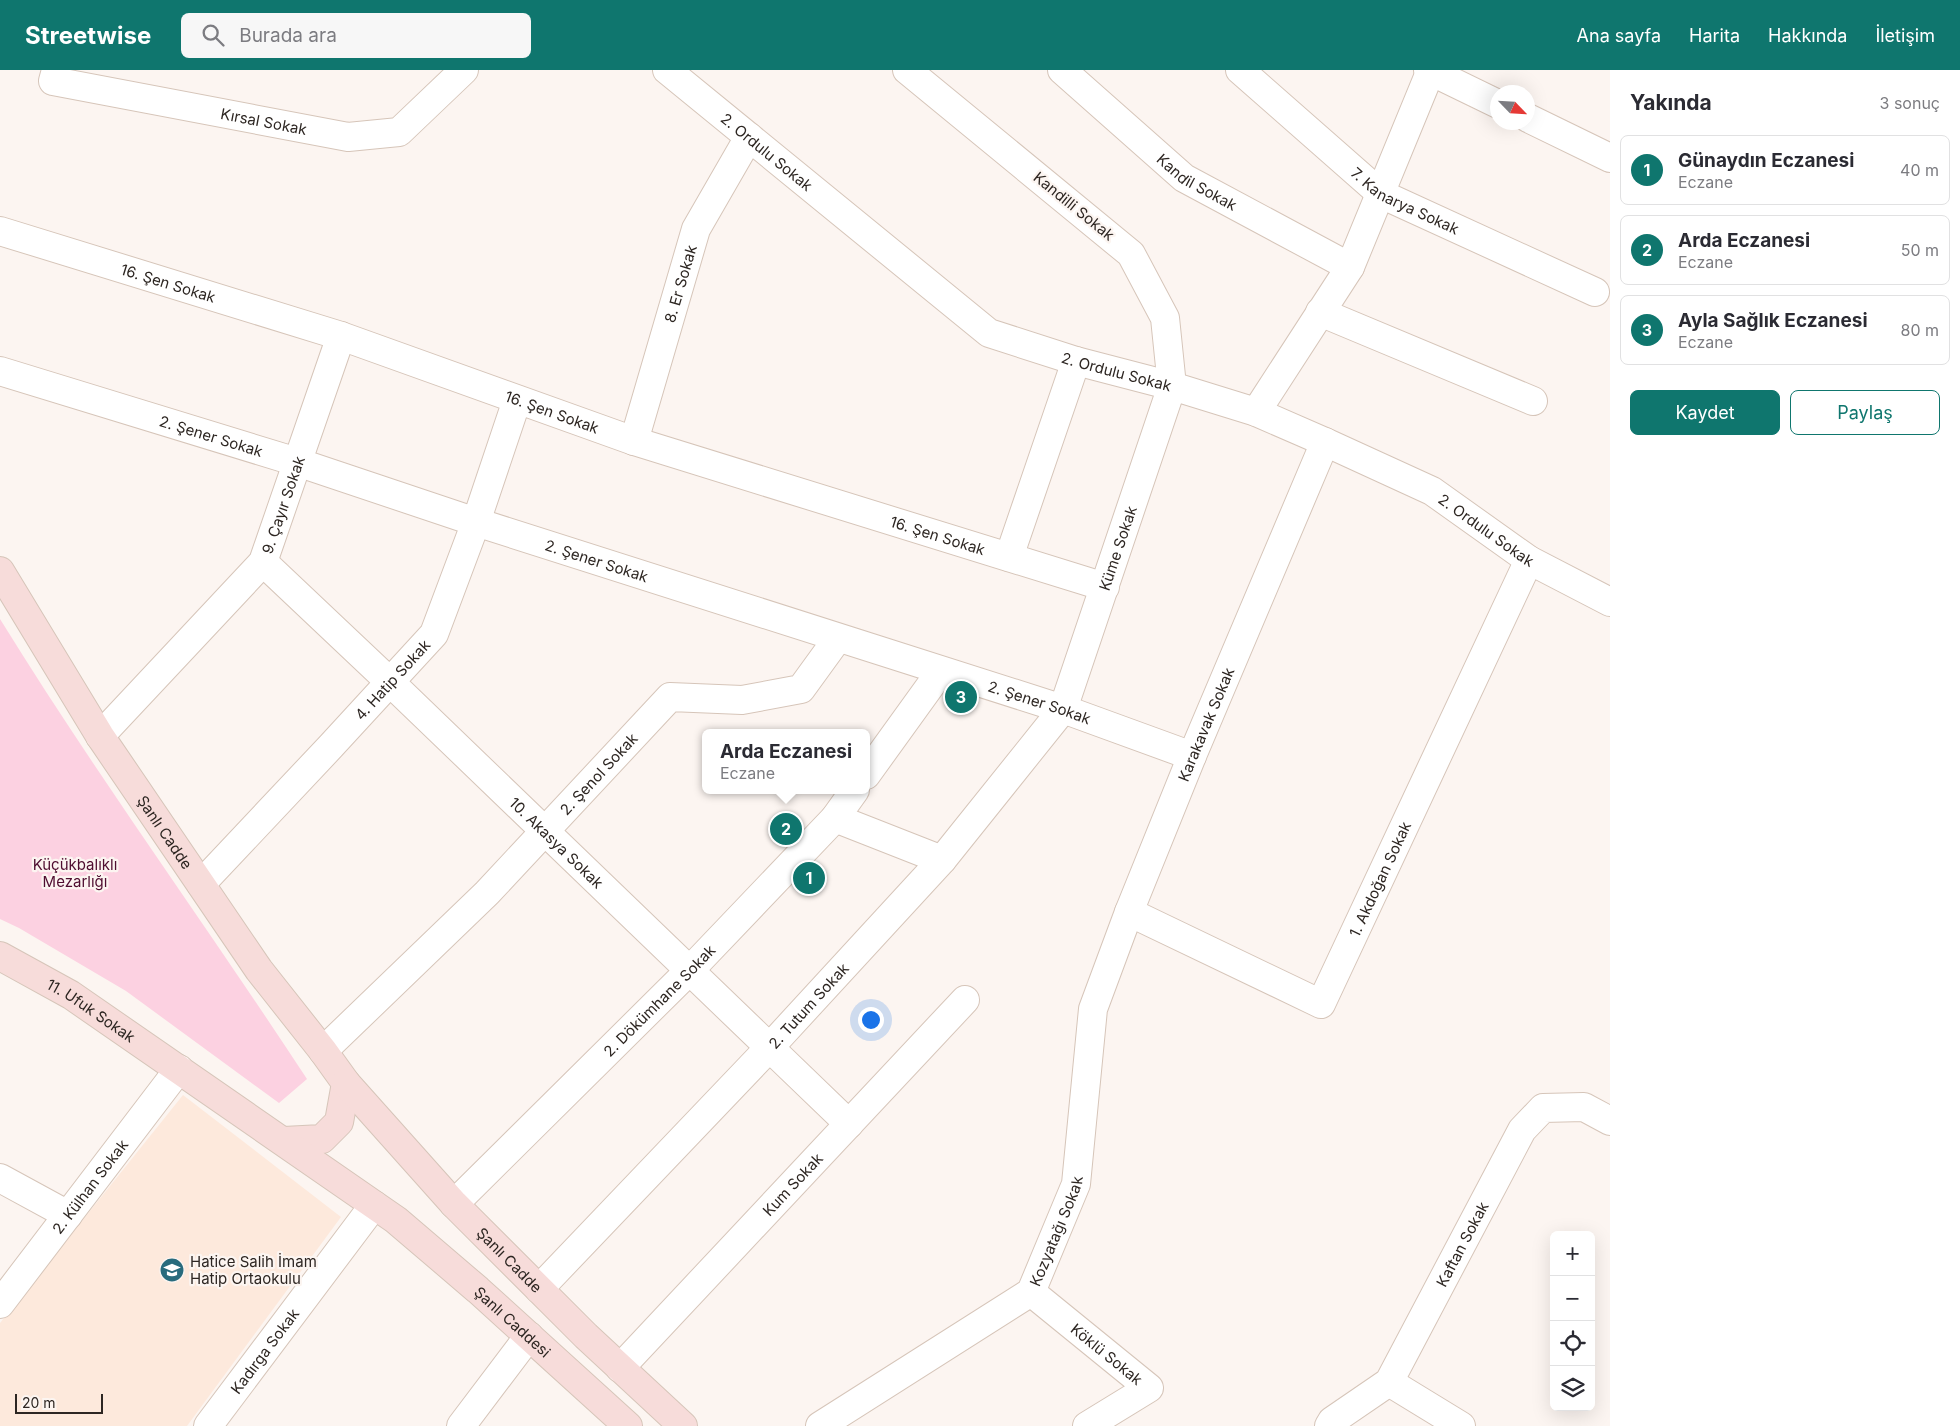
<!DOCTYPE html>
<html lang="tr">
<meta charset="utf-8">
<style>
:root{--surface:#fff;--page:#f7f7f7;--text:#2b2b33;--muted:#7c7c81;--line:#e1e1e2;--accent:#0f766e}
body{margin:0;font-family:Inter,sans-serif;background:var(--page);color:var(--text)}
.controls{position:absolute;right:15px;bottom:15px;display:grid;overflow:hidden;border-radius:8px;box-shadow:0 5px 20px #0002}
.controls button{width:45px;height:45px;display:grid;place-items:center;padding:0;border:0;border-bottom:1px solid var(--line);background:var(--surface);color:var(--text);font:25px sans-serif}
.compass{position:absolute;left:1490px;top:15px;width:45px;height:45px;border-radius:50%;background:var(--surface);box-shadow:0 5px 20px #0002;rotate:115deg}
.scale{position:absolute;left:15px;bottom:12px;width:88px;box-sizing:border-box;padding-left:5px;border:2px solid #2d2622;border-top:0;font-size:14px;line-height:18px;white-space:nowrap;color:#2d2622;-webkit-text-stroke:4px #fcf5f1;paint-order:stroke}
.you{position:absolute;left:870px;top:949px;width:18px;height:18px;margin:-12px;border:4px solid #fff;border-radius:50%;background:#1a73e8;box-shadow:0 0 0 8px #1a73e833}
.badge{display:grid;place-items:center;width:32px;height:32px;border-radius:50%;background:var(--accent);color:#fff;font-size:16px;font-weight:700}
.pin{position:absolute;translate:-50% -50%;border:2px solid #fff;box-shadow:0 1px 5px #0006}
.popup{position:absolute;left:702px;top:659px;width:168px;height:65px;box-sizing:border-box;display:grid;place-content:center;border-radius:8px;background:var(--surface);filter:drop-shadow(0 1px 4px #0005);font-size:16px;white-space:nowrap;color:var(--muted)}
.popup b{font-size:19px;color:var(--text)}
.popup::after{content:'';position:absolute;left:50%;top:100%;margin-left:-10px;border:10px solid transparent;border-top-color:var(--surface)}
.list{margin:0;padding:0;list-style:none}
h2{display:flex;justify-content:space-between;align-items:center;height:65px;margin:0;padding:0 20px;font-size:21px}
h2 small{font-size:16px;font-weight:400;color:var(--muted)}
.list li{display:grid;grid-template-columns:32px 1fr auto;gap:15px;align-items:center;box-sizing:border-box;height:70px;margin:0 10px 10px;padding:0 10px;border:1px solid var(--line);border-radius:8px}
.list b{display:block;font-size:19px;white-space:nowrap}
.list p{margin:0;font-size:16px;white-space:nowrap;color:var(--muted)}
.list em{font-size:16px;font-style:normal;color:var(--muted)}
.actions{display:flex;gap:10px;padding:15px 20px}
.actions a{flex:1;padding:11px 0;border:1px solid var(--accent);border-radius:8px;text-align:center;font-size:18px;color:var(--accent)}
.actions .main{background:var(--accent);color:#fff}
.icon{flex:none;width:28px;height:28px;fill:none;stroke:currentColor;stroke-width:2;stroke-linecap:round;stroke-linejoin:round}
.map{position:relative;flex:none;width:1610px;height:1356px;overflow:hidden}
header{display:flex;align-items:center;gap:30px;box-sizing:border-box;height:70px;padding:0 25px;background:var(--accent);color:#fff}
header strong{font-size:24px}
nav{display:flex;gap:28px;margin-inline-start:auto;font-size:18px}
.search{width:350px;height:45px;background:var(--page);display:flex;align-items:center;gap:12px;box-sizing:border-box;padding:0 18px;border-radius:8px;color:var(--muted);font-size:19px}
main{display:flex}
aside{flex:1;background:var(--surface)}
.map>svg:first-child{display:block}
.built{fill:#fde9dc}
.green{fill:#fcd1e1}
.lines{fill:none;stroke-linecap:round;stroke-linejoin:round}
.street-casing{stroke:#d6c5b9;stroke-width:30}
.secondary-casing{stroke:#d6c5b9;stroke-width:30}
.street{stroke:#fff;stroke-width:28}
.secondary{stroke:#f7dcda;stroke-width:28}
.labels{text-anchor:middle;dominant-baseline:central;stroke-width:4.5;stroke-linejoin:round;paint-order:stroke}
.street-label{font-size:15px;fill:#2d2622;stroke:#fcf5f1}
.park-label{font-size:15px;fill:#4f0e30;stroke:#fcf5f1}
.poi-label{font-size:15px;fill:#2d2622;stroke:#fcf5f1;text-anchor:start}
</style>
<header>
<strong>Streetwise</strong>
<div class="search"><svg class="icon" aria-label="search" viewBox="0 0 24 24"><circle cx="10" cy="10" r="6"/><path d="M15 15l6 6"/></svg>Burada ara</div>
<nav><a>Ana sayfa</a><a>Harita</a><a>Hakkında</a><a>İletişim</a></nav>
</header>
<main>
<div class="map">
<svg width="1610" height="1356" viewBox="0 0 1610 1356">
<rect width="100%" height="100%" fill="#fcf5f1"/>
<path class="built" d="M183 1025 341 1147 187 1356H0V1253Z"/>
<path class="green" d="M0 549C97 706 206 855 307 1009L279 1033 126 921 19 858 0 849Z"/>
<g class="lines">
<defs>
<g id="street">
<path id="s1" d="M56 0 53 11 348 67 399 62 464 0"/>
<path id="s2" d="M667 0 989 263 1076 291 1172 316 1256 342 1325 372 1432 421 1529 490 1610 532"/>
<path id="s3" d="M1062 0 1184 108 1350 197"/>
<path id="s4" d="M1240 0 1381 124 1595 222"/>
<path d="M1428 0 1498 34"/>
<path d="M1528 48 1610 88"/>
<path id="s5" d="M0 161 341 266 634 371 1105 517"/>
<path d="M1320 242 1533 331"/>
<path id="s6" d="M0 301 297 392 476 452 1063 639 1192 686"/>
<path d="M1256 342 1350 197 1431 0"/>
<path id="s7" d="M634 371 696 159 749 67"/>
<path d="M1009 487 1076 291"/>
<path id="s8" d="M263 492 390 612 849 1054"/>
<path id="s9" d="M100 666 263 492 341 266"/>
<path d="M866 705 941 601"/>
<path d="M835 748 942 790"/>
<path id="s10" d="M201 814 331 676 434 564 476 452 517 330"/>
<path id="s11" d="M1129 842 1321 934 1529 490"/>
<path id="s12" d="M323 981 487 823 670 627 742 630 801 619 838 568"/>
<path d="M0 1108 68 1145"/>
<path id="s13" d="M454 1134 689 901 835 748 855 720"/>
<path id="s14" d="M539 1219 769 978 942 790 1063 639 1172 316 1165 248 1131 184 907 0"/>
<path id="s15" d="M1031 1222 1149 1318 1087 1356"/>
<path id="s16" d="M0 1234 179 999"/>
<path id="s17" d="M620 1298 965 930"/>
<path d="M1389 1312 1461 1356"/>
<path id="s18" d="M208 1356 374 1135"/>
<path d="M461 1356 529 1266"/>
<path id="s19" d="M820 1356 1031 1222 1076 1114 1093 939 1129 842 1192 686 1325 372"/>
<path id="s20" d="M1329 1356 1332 1351 1389 1312 1522 1060 1543 1038 1584 1037 1610 1051"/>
</g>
<g id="secondary">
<path id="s21" d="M0 501 100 666 259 900 323 981 346 1013 339 1052 322 1069 284 1071"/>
<path id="s22" d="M0 886 71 925 396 1150 478 1220 628 1356"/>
<path id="s23" d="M346 1013 454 1134 586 1266 683 1356"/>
</g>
</defs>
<use href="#street" class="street-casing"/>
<use href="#secondary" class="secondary-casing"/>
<use href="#street" class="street"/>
<use href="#secondary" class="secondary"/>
</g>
<defs>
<symbol id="school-disc" viewBox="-11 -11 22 22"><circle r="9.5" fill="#286b7d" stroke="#fcf5f1"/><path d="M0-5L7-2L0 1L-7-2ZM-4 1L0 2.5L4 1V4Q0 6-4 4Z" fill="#fff"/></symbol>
</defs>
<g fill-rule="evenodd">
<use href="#school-disc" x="158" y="1186" width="28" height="28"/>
</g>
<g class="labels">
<g class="street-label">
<text stroke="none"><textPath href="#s1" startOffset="226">Kırsal Sokak</textPath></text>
<text stroke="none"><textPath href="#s2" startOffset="129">2. Ordulu Sokak</textPath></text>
<text stroke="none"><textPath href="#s3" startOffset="176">Kandil Sokak</textPath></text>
<text stroke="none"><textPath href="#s4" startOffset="212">7. Kanarya Sokak</textPath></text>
<text transform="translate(1074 136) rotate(39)">Kandilli Sokak</text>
<text stroke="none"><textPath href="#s5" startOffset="176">16. Şen Sokak</textPath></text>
<text stroke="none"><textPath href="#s7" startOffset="164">8. Er Sokak</textPath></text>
<text stroke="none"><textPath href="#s2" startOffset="549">2. Ordulu Sokak</textPath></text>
<text stroke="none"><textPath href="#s5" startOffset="581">16. Şen Sokak</textPath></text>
<text stroke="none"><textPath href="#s6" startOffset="221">2. Şener Sokak</textPath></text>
<text stroke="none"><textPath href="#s9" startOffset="299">9. Çayır Sokak</textPath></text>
<text stroke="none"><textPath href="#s2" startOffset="954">2. Ordulu Sokak</textPath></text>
<text stroke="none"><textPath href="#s5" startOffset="986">16. Şen Sokak</textPath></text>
<text stroke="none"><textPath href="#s14" startOffset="952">Küme Sokak</textPath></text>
<text stroke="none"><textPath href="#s6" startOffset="626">2. Şener Sokak</textPath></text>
<text stroke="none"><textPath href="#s10" startOffset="280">4. Hatip Sokak</textPath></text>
<text stroke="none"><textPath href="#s6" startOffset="1091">2. Şener Sokak</textPath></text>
<text stroke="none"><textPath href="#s19" startOffset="849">Karakavak Sokak</textPath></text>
<text stroke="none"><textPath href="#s12" startOffset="391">2. Şenol Sokak</textPath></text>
<text stroke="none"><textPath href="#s21" startOffset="309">Şanlı Cadde</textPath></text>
<text stroke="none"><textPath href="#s8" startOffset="406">10. Akasya Sokak</textPath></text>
<text stroke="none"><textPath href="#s11" startOffset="351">1. Akdoğan Sokak</textPath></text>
<text stroke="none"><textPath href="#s13" startOffset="289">2. Dökümhane Sokak</textPath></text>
<text stroke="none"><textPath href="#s14" startOffset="391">2. Tutum Sokak</textPath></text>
<text stroke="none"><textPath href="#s22" startOffset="106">11. Ufuk Sokak</textPath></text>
<text stroke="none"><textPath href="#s17" startOffset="252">Kum Sokak</textPath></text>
<text stroke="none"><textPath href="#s16" startOffset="148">2. Külhan Sokak</textPath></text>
<text stroke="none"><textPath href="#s19" startOffset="316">Kozyatağı Sokak</textPath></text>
<text stroke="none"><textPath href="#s20" startOffset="231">Kaftan Sokak</textPath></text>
<text stroke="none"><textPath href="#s23" startOffset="241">Şanlı Cadde</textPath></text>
<text stroke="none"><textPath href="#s22" startOffset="631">Şanlı Caddesi</textPath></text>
<text stroke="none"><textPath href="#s18" startOffset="94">Kadırga Sokak</textPath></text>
<text stroke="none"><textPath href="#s15" startOffset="98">Köklü Sokak</textPath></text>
</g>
<g class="park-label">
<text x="75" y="794">Küçükbalıklı<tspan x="75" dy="17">Mezarlığı</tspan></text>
</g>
<g class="poi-label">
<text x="190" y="1191">Hatice Salih İmam<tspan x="190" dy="17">Hatip Ortaokulu</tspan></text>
</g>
</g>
</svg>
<div class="controls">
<button>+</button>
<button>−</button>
<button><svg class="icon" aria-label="locate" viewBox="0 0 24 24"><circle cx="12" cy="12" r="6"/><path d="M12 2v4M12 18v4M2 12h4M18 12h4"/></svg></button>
<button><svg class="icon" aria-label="layers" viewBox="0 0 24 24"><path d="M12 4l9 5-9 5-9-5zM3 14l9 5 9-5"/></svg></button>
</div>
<svg class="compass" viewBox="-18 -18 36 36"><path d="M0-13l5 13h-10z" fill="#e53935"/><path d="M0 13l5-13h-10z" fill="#7c7c81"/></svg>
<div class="scale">20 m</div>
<div class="you"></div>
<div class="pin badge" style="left:809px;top:808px">1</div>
<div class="pin badge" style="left:786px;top:759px">2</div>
<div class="popup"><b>Arda Eczanesi</b>Eczane</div>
<div class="pin badge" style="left:961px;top:627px">3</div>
</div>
<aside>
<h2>Yakında<small>3 sonuç</small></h2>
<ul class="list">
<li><span class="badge">1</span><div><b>Günaydın Eczanesi</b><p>Eczane</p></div><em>40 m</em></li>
<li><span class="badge">2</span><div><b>Arda Eczanesi</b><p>Eczane</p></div><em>50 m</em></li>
<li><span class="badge">3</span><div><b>Ayla Sağlık Eczanesi</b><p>Eczane</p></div><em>80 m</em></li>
</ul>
<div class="actions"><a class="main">Kaydet</a><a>Paylaş</a></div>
</aside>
</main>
